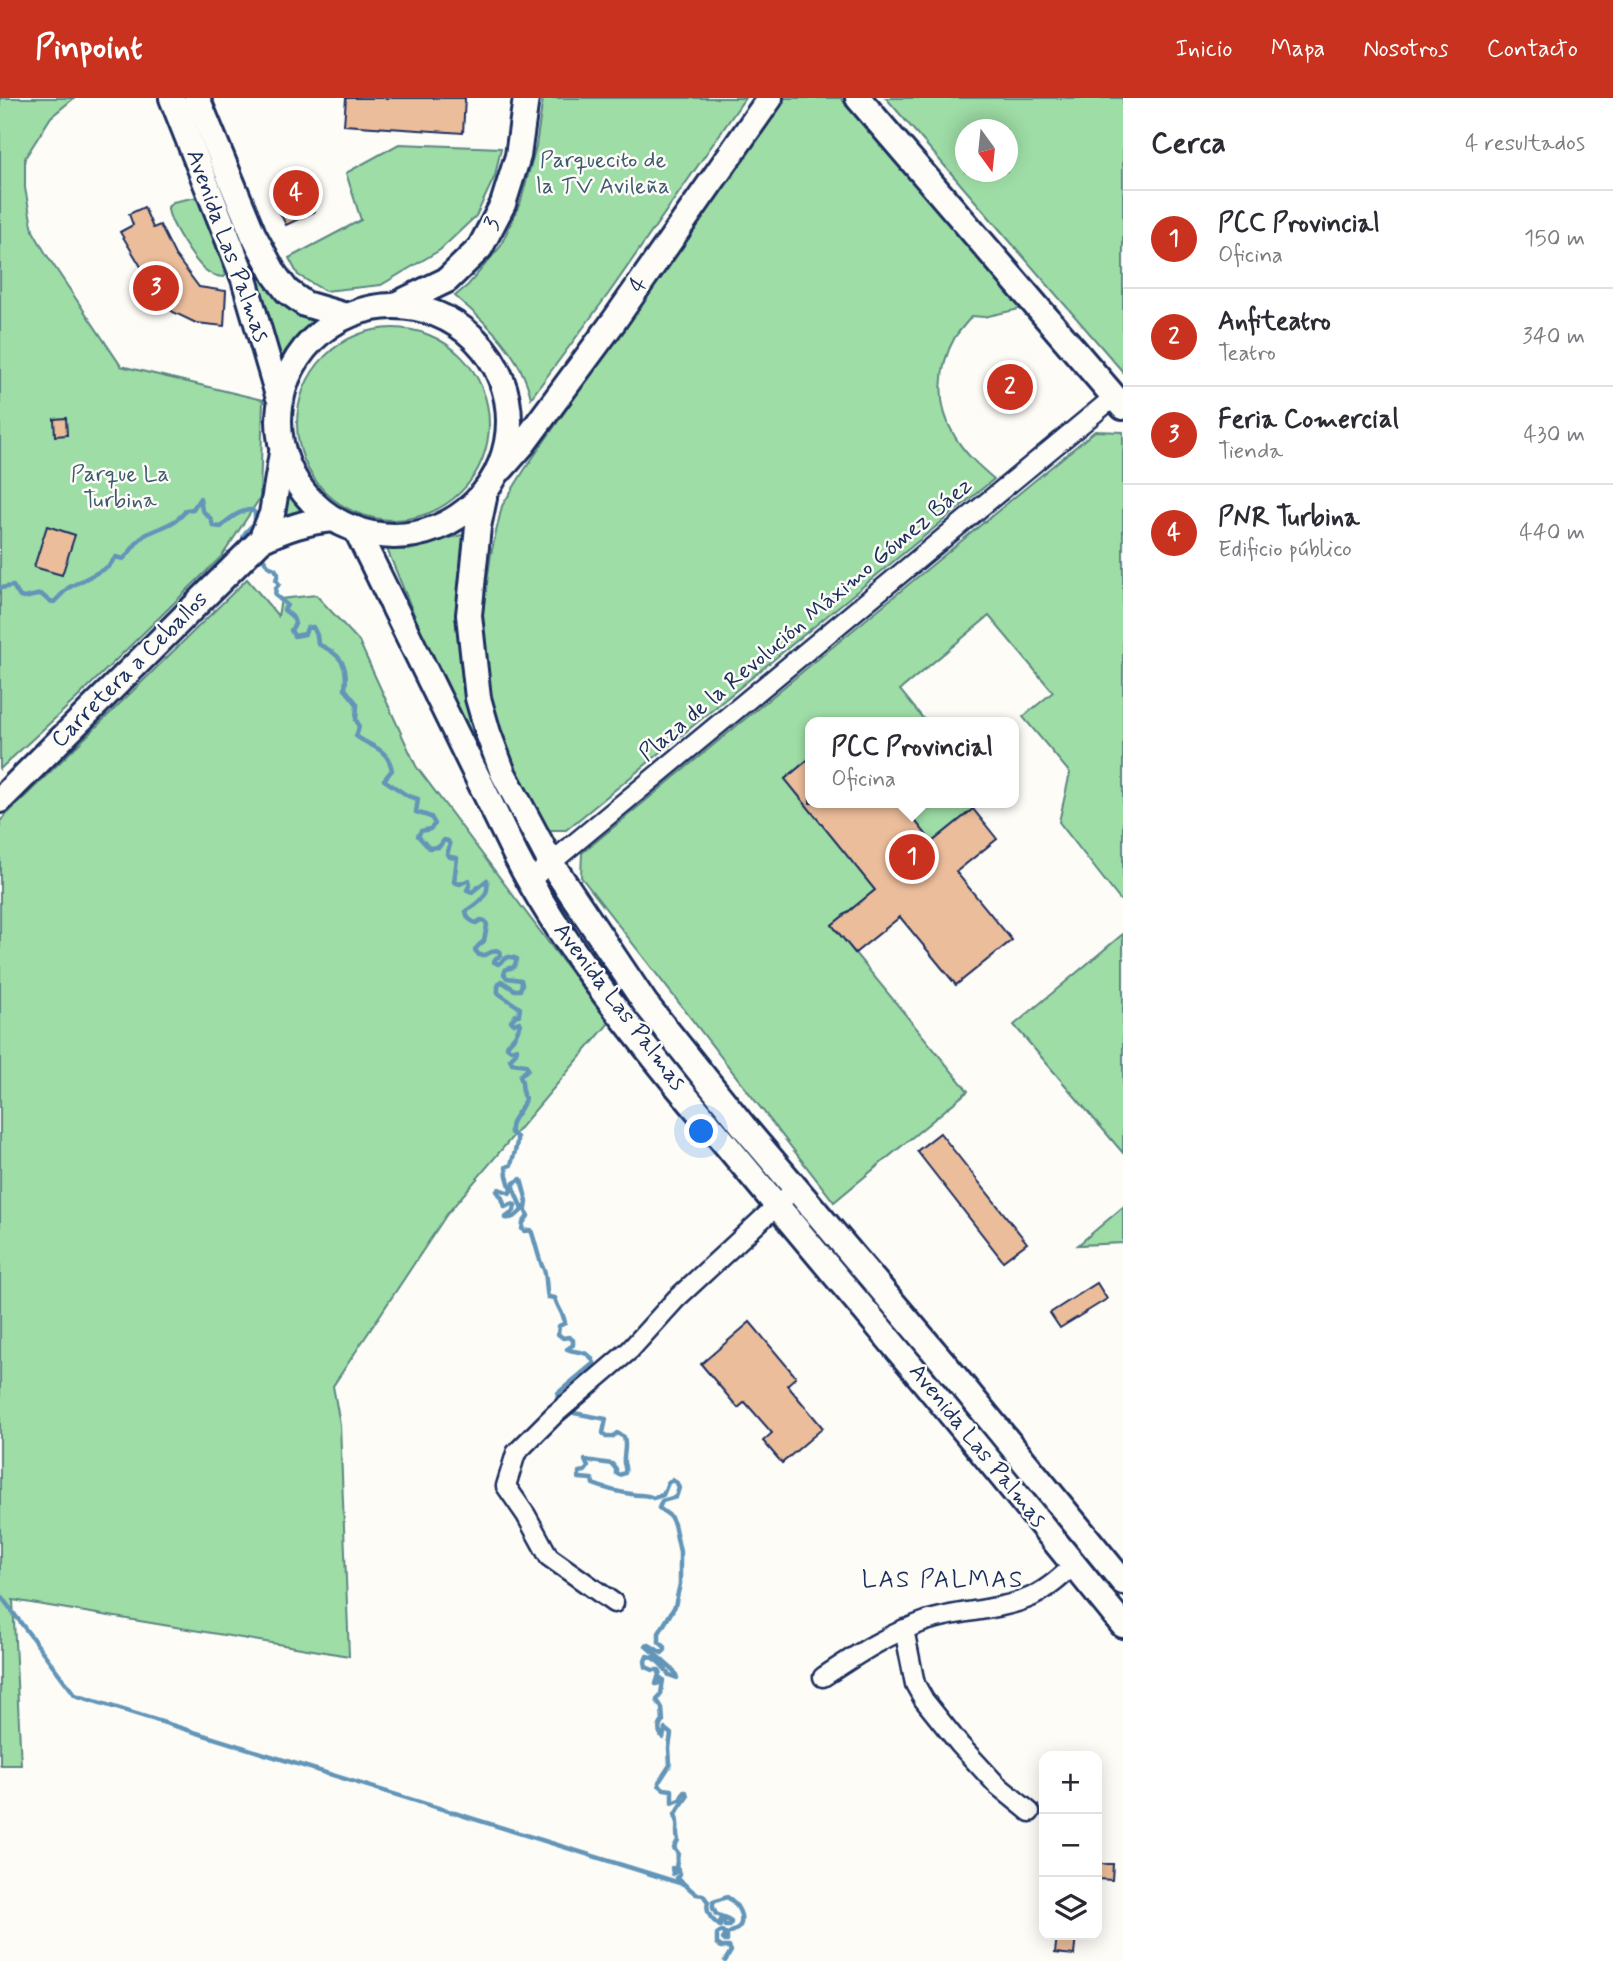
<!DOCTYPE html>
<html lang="es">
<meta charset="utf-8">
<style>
:root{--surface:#fff;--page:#f7f7f7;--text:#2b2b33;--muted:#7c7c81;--line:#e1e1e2;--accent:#c8321e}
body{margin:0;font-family:Mynerve,sans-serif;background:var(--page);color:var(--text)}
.controls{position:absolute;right:21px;bottom:21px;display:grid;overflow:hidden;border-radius:14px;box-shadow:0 4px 18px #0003}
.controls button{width:63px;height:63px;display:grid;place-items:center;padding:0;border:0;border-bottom:2px solid var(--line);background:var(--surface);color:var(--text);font:35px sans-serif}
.compass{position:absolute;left:955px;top:21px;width:63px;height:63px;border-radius:50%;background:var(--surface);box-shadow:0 4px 18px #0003;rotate:165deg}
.you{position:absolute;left:702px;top:1034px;width:24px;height:24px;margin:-18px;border:5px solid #fff;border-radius:50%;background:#1a73e8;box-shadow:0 0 0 10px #1a73e833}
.badge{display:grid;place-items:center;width:46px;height:46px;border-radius:50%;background:var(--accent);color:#fff;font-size:23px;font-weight:700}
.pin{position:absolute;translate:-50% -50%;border:4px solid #fff;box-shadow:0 2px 7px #0006}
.popup{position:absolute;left:805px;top:619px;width:214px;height:91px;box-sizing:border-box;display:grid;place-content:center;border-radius:14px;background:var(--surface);filter:drop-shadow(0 2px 5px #0005);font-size:23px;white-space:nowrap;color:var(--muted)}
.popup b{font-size:26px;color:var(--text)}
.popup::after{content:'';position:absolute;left:50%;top:100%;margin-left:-14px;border:14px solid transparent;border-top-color:var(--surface)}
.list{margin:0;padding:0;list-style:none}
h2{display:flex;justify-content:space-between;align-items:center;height:91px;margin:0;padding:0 28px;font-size:30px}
h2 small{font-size:23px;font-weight:400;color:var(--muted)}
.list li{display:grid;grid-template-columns:46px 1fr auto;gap:21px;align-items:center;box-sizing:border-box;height:98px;padding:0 28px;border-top:2px solid var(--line)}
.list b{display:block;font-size:26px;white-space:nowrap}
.list p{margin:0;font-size:23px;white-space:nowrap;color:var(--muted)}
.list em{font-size:23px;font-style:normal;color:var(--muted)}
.icon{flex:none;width:38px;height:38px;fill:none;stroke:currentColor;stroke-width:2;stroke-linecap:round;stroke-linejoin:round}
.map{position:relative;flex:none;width:1123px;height:1863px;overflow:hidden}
header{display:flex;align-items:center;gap:42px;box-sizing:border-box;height:98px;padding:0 35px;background:var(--accent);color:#fff}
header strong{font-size:33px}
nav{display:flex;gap:38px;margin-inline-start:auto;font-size:24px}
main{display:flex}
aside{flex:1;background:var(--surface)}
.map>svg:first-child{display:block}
.green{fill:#9edda6;stroke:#5c8682;stroke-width:2;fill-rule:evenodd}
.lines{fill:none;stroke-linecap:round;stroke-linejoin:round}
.stream{stroke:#6295b8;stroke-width:4.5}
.building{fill:#ebbd9b;stroke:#1b2f5e;stroke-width:2}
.street-casing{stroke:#1b2f5e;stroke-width:23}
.secondary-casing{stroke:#1b2f5e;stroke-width:30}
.street{stroke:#fdfcf7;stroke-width:18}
.secondary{stroke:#fdfcf7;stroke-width:24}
.labels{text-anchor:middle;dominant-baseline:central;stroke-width:5;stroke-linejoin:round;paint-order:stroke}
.park-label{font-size:23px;fill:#3c5a70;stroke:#fdfcf7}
.street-label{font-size:23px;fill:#1b2f5e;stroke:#fdfcf7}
.neighbourhood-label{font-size:24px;letter-spacing:2px;fill:#1b2f5e;stroke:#fdfcf7}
</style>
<header>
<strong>Pinpoint</strong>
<nav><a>Inicio</a><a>Mapa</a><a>Nosotros</a><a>Contacto</a></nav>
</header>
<main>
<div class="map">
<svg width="1123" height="1863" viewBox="0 0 1123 1863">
<rect width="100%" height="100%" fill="#fdfcf7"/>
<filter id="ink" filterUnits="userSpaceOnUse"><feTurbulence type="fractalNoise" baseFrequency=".0143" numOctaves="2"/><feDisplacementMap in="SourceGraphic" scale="14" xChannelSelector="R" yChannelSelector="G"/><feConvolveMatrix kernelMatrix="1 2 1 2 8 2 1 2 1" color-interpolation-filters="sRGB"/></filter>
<g filter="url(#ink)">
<g class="green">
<path d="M0 0H74L51 19 25 60V90L33 133 46 156 121 268 263 302 260 400 222 458 76 601 0 671Z"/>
<path d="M543 0H745L609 195 531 300C521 256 489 227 455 198L468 187 500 149 521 103 536 48Z"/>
<path d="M782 0H841L1024 210 984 219 972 218C966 225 960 232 955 239 938 269 936 307 954 337 964 355 979 368 994 381L566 732H550L534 715 515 681 485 587 481 527 491 456 502 408 525 371Z"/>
<path d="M886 0H1123V274ZM965 32H1007V74H965Z"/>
<path d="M399 46 501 50 495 78 476 118 440 152 381 187 325 193 298 177 289 160 361 122 346 75Z"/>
<path d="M199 48 312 224 298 239 283 264 262 198Z"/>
<path d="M197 99 199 101 226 177 224 179C216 179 210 176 204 171 194 162 167 122 168 109L173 104Z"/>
<circle cx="393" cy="326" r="96"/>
<path d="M1095 333 1123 334V800L1120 802 1059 724 1070 675 1023 619 1053 594 989 518 900 592 926 624H810V660L785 681 875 792 832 827 968 993 834 1104 581 779 582 755Z"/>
<path d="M287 391 296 404 310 415 273 429Z"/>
<path d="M461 437 467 441 460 517 533 752 527 755 467 645 387 451 409 452Z"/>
<path d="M247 481 278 518 281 501 316 497 359 543 416 668 609 925 447 1116 333 1288 340 1326 349 1558 13 1502 21 1667H0V723Z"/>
<path d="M901 705H971L973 711 932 744Z"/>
<path d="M1123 836V1055L1014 927Z"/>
<path d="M1123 1109V1145L1078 1147Z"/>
</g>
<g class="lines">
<g class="stream">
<path d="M259 453 268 468 275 471 278 476 276 482 279 486 276 490 275 497 287 507 284 512C290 517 294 518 295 526L291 532 294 538 305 536 307 530 313 529 317 537 318 546C340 556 349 566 345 591L357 606 356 622C360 627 359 631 356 638 372 650 387 649 392 672L384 682 408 698 418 701 416 714 431 719 435 726 430 731 421 733 418 738 429 750 439 749 444 742 448 743 450 747 447 756 450 759 457 760 454 784 460 786 469 782 470 786 467 792 472 794 487 782C490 797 479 806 466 813 467 820 469 822 476 825L481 822 485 823 487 827 484 843 478 848 475 852 479 857H485L496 852 500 854V858L496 860 494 864 498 866C506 861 507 856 517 861L514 869 506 871 504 876 507 880 521 882 522 886 520 892H515L501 883 498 888V895L520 910 519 917H516L511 923 514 926 519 924 520 927 515 938 508 946 507 949 511 952 517 950 516 955 510 961 512 965 526 967 528 971 520 978 522 984 523 997 525 1000C523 1014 509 1019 511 1035L517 1039C518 1049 513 1057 511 1067L506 1069 507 1078 511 1092 510 1095 499 1091 497 1093 502 1100 505 1109 511 1106 515 1107 514 1113 505 1120C513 1121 520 1116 524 1109L528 1118 523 1125 522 1131 524 1133 531 1132C535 1143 537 1154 541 1165 543 1173 544 1168 545 1176 547 1184 546 1191 548 1199L555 1200C557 1209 564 1216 565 1225L559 1228 558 1236 563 1240 569 1239 573 1242V1247L567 1251C578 1256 589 1251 594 1265L558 1295 557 1303 560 1305"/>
<path d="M0 490 13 488 20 499 24 500 41 496 49 503 54 504 68 490 108 469 116 459 123 461C132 454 136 441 147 436 161 429 178 425 186 412L193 411 200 400 202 412 211 421 213 428 221 429C228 421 240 412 252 412L255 415V425C249 431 239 437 245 446"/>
<path d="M522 1112C519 1101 513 1095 514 1085L521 1081 527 1104 526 1111"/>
<path d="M567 1310 574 1315 606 1321 603 1335 606 1339H612L617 1335 624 1339C627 1349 623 1356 624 1365 625 1368 626 1371 625 1375L619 1377 616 1375V1371L612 1366 585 1362 588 1369 585 1373 579 1374V1380L592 1381 593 1386C606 1391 618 1394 631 1396 640 1398 646 1396 653 1400L663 1397 668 1385 672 1382 677 1385 679 1390 676 1399 662 1403 659 1410 670 1418 674 1426 680 1454V1486L675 1508 659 1535V1544L665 1549V1552L662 1555 649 1547 646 1548 674 1573 677 1580 669 1577C665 1569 656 1560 647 1558L645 1563 646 1569 653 1572H659L660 1573 656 1586 659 1585 661 1580 663 1582 661 1596 657 1602 662 1610 663 1623C658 1629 658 1633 663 1640L665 1631 671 1636 669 1650 670 1667 659 1684V1687L664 1691 672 1692V1705L680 1702 684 1694H686L687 1699 675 1716C680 1727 675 1733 678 1742L674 1750 678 1755 676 1770 680 1777 677 1780 696 1796 703 1797 708 1804C705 1815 712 1822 720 1828V1824L723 1819 716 1816 713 1810V1804L727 1799C736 1804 748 1821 737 1831 734 1833 730 1834 726 1837L722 1833 717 1836V1845L721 1849H729L731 1853 725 1863"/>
<path d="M0 1497 75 1597 683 1786"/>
<path d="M677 1773 673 1776 672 1770 678 1771"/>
<path d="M723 1822 725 1828H730L731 1824 723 1819"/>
<path d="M726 1837 723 1841 725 1843H727V1837"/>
</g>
</g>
<g class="building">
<path d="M346 0H465L463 35 344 27Z"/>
<path d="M292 77 302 99 307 98 314 114 286 127 274 103 283 98 277 84Z"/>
<path d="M144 109 153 130 160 127 175 157 199 189 226 193 224 228 196 225 173 214 163 205 120 134 133 127 129 116Z"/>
<path d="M66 320 67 337 55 338 54 321Z"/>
<path d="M47 428 75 437 62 477 34 469Z"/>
<path d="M810 660V705H901L932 744 973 711 997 741 956 774 1012 842 956 887 900 819 855 855 832 827 875 792 785 681Z"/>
<path d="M940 1035 1027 1145 1003 1163 917 1053Z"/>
<path d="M1097 1185 1107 1201 1060 1230 1050 1215Z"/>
<path d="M750 1224 796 1279 787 1287 823 1330 782 1365 763 1343 772 1335 745 1304 738 1310 701 1266Z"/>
<path d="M1097 1766H1113L1112 1782 1097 1781Z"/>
<path d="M1057 1837H1076L1074 1857 1055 1855Z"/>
</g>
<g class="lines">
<defs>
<g id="street">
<path d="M529 783 1114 299"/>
<path d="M614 1505 549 1459 526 1417 506 1388 516 1355 554 1317 630 1252 676 1201 785 1100"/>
<path d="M904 1531 915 1586 924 1602 960 1647 997 1687 1030 1714"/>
<path d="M823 1579C858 1556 886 1537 926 1523 960 1512 999 1513 1031 1499 1048 1491 1061 1479 1074 1467"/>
</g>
<g id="secondary">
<path d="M172 0 244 181 278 297"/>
<path d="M197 0 253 136 275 177 287 193 305 206 346 218"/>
<path d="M858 0 1123 309"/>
<path d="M395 207 447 182 480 150 503 106 518 58 526 0"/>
<circle cx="394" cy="323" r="115"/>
<path d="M502 370 523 346 614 223 770 0"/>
<path d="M484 400 478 429 469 517 478 600 488 635 503 675 551 765 645 905 744 1029 943 1264 1123 1484"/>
<path d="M356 431 516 758C559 841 618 915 677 988 731 1053 785 1118 840 1183 936 1296 1029 1412 1123 1527"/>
<path d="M261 442 272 416 282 355"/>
<path d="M0 702 261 442C285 431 307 423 334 421"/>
</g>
</defs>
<use href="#street" class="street-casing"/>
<use href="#secondary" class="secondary-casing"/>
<use href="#street" class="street"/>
<use href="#secondary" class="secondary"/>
</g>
</g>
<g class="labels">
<g class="park-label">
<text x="603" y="63">Parquecito de<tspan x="603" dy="26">la TV Avileña</tspan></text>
<text x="120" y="377">Parque La<tspan x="120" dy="26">Turbina</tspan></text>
</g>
<g class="street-label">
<text transform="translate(493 126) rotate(-62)">3</text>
<text transform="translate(227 148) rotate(70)">Avenida Las Palmas</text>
<text transform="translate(639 187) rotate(-55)">4</text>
<text transform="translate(806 522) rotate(-40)">Plaza de la Revolución Máximo Gómez Báez</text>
<text transform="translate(130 572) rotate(-45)">Carretera a Ceballos</text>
<text transform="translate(619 909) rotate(53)">Avenida Las Palmas</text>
<text transform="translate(977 1348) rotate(51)">Avenida Las Palmas</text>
</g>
<g class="neighbourhood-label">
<text x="943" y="1482">LAS PALMAS</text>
</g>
</g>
</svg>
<div class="controls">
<button>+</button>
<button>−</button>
<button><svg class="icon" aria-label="layers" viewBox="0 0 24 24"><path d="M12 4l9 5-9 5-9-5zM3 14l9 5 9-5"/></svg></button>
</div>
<svg class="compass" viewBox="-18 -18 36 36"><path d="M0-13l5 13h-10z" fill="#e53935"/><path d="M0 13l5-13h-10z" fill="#7c7c81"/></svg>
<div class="you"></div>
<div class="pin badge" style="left:912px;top:759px">1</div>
<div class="popup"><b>PCC Provincial</b>Oficina</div>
<div class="pin badge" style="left:1010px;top:289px">2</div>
<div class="pin badge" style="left:156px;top:190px">3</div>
<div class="pin badge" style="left:296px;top:95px">4</div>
</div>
<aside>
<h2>Cerca<small>4 resultados</small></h2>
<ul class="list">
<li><span class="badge">1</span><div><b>PCC Provincial</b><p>Oficina</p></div><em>150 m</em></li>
<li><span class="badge">2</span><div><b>Anfiteatro</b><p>Teatro</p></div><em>340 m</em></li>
<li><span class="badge">3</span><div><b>Feria Comercial</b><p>Tienda</p></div><em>430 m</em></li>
<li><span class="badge">4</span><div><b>PNR Turbina</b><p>Edificio público</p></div><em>440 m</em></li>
</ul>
</aside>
</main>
